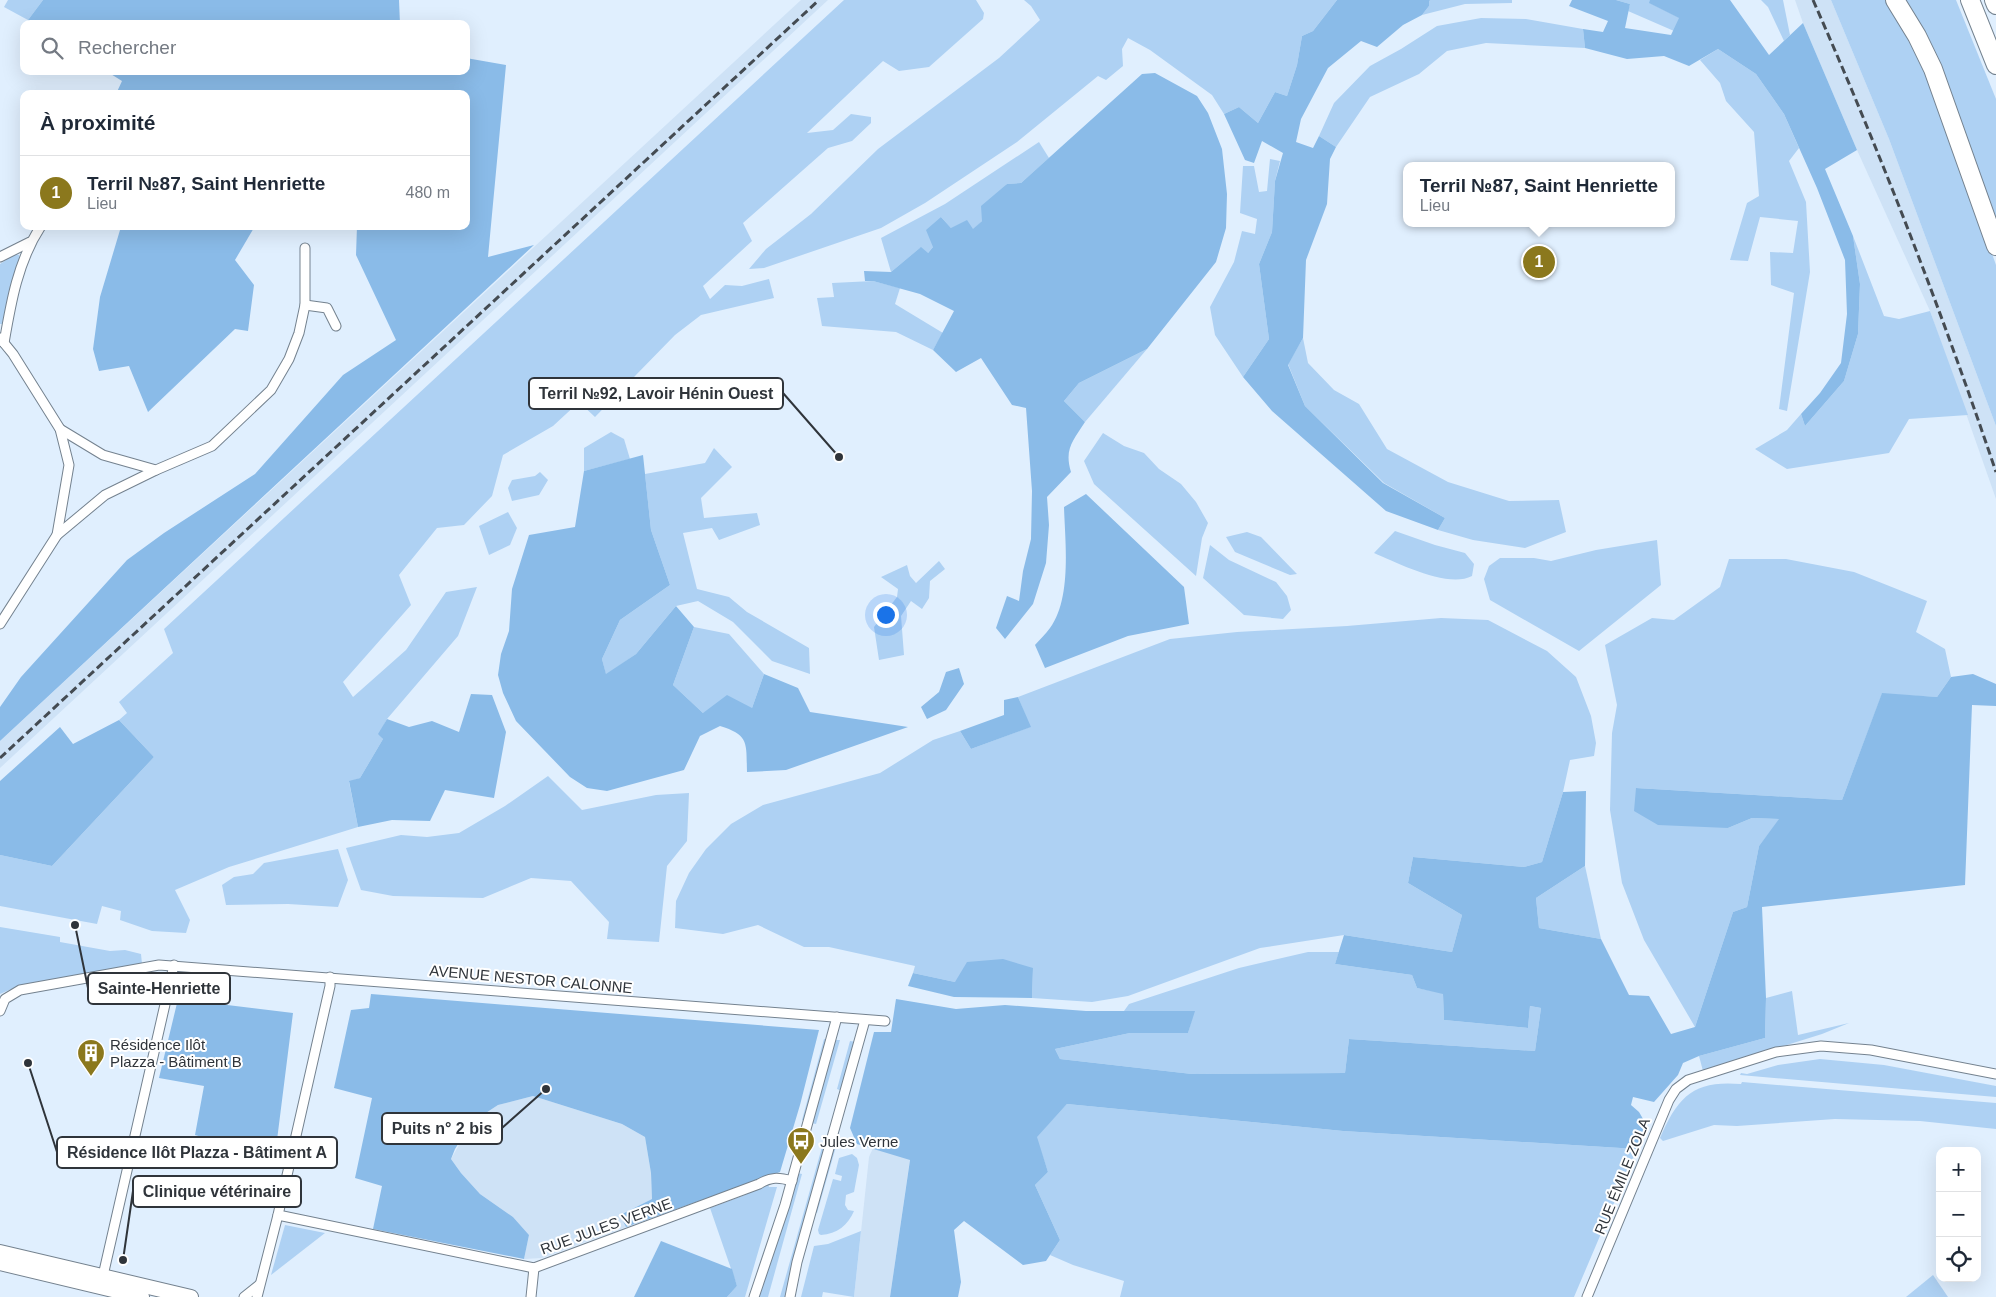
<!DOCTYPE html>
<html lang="fr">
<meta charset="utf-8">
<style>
:root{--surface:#fff;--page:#f2f2f3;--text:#1f2937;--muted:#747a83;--line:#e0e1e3;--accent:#8b781d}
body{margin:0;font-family:Helvetica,sans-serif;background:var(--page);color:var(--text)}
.controls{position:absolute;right:15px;bottom:15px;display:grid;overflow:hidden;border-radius:10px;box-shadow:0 5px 20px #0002}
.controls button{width:45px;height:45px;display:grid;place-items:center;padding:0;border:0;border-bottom:1px solid var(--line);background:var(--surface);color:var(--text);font:25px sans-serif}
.you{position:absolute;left:885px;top:614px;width:18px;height:18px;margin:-12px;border:4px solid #fff;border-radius:50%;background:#1a73e8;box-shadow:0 0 0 8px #1a73e833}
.badge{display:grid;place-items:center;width:32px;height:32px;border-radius:50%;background:var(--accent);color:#fff;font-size:16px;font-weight:700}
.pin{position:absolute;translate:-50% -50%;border:2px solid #fff;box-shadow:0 1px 5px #0006}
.popup{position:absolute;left:1403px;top:162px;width:272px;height:65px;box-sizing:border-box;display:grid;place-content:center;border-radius:10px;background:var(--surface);filter:drop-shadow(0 1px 4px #0005);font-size:16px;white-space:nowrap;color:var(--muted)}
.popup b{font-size:19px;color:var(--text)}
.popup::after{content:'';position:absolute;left:50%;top:100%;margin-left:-10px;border:10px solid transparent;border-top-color:var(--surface)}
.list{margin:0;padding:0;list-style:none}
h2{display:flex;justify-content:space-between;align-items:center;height:65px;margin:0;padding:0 20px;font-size:21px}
h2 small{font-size:16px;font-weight:400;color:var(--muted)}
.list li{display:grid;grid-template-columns:32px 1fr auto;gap:15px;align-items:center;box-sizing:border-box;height:75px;padding:0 20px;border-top:1px solid var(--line)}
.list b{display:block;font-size:19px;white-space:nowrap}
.list p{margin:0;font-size:16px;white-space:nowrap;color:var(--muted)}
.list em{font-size:16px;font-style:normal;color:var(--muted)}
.icon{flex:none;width:28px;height:28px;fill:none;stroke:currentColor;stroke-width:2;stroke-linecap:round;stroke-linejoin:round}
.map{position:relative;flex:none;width:1996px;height:1297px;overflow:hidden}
.search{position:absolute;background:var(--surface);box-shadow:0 5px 20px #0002;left:20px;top:20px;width:450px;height:55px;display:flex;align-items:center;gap:12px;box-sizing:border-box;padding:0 18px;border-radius:10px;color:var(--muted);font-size:19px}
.panel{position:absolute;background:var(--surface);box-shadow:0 5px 20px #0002;left:20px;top:90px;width:450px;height:140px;border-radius:10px}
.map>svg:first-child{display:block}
.built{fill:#cee2f6}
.green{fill:#aed1f3}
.forest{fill:#8abbe8}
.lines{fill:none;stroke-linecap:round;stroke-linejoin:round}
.minor-casing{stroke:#74828f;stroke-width:11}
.secondary-casing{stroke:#74828f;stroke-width:16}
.motorway-casing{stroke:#74828f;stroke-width:20}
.minor{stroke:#fff;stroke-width:9}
.secondary{stroke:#fff;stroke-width:14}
.motorway{stroke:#fff;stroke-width:18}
.rail{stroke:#444b52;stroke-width:3;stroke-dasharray:8 4;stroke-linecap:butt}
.labels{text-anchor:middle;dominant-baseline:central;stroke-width:4;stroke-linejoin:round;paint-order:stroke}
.street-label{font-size:15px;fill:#2f343a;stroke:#fff}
.poi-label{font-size:15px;fill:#2f343a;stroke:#fff;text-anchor:start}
.leader{fill:none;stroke:#2f343a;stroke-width:2}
.callout-dot{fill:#2f343a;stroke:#fff;stroke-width:2}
.callout{fill:#fff;stroke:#2f343a;stroke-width:2}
.callout-label{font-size:16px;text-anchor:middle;font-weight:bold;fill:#2f343a}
</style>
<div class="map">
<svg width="1996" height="1297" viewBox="0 0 1996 1297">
<rect width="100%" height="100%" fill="#e0effe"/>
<g class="built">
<path d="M801 0H828L0 768V741Z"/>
<path d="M1795 0H1831L1889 139 1996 426V499L1930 311 1857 150 1803 23Z"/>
<path d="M533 1096 622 1124 645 1137 651 1173 652 1199 621 1214 626 1227 542 1258 524 1259 529 1235 513 1217 480 1194 461 1173 451 1159 472 1122 498 1105Z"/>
<path d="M873 1148 910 1159 890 1297H854L869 1157Z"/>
</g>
<g class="green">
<path d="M8 0H43L28 20 4 7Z"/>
<path d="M844 0H976L984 13 983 19 929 67 899 71 883 61 807 133 833 130 851 114 871 117V123L852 141 828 148 743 223 752 241 703 286 710 299 725 285 742 286 769 279 774 298 701 315 675 335 595 417 579 402 553 426 503 455 492 496 464 525 437 528 399 575 411 605 343 682 353 697 406 650 446 592 477 587 458 636 387 719 379 734 383 739 360 778 349 782 358 827 229 867 175 890 190 920 186 933 152 931 120 920 121 911 102 906 97 924 0 906V855L52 866 154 757 119 720 127 713 119 702 173 653 164 629Z"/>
<path d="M1024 0H1337L1313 31 1302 36 1297 65 1287 96 1275 92 1258 123 1239 107 1224 114 1212 95 1150 50 1128 38 1122 49 1123 66 1106 80 1098 76 1017 142 925 203 881 228 764 268 749 269 766 249 811 214 878 149 999 58 1040 20 1031 6Z"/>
<path d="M1431 0H1512V3L1465 4 1422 15 1429 6V1Z"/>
<path d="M1616 0H1650V3L1680 18 1674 31 1628 11 1630 4Z"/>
<path d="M1761 0H1783L1790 35 1784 41 1768 7Z"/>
<path d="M1831 0H1889L1928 71 1996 265V426L1889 139Z"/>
<path d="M1900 0H1956L1996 99V232Z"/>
<path d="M1481 18 1526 19 1583 29 1585 48 1486 43 1447 51 1419 74 1370 97 1336 147 1319 136 1334 103 1370 66 1401 49 1437 26Z"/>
<path d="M1718 49 1756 74 1784 114 1799 148 1789 161 1806 202 1810 272 1787 411 1779 409 1794 293 1771 285 1770 252 1793 253 1798 221 1760 217 1748 261 1730 260 1747 203 1759 196 1754 132 1726 101 1720 83 1700 60Z"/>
<path d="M1039 142 1049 158 1021 183 1007 184 982 221 973 230 951 228 941 217 933 247 927 254 920 248 891 272 881 238 945 204Z"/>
<path d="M1270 159 1280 161 1275 181 1272 232 1259 264 1269 339 1243 377 1215 335 1210 307 1234 262 1242 231 1255 234 1257 219 1240 213 1243 166H1254L1259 192 1267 191Z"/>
<path d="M1853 236 1884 316 1899 319 1930 311 1968 415 1909 419 1889 453 1787 469 1755 449 1787 430 1801 414 1805 426 1844 381 1858 334 1860 284Z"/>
<path d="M15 254 19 255 20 259 7 300 4 324H0V264Z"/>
<path d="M873 281 900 288 895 304 943 333 933 350 896 332 822 326 817 298 834 297 832 283Z"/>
<path d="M1303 338 1308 363 1334 390 1359 404 1387 449 1448 482 1509 501 1559 500 1566 532 1525 548 1473 540 1438 530 1445 518 1384 483 1305 406 1288 364Z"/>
<path d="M1147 349 1085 422 1064 401 1079 383Z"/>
<path d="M611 432 624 439 630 459 584 471V448Z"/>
<path d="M1103 433 1124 446 1144 453 1159 469 1181 484 1196 502 1208 523 1202 538 1196 576 1094 484 1084 461Z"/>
<path d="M714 448 732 467 701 498 704 518 757 513 760 525 719 540 712 528 683 533 697 589 729 597 747 612 809 648 810 674 772 661 733 622 698 601 676 606 636 654 606 675 602 659 620 620 670 585 651 530 645 474 705 463Z"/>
<path d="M540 472 548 480 539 495 512 501 508 488 512 480 535 476Z"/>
<path d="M508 512 517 528 510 545 489 555 479 526Z"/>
<path d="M1395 531 1435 545 1465 553 1474 564 1472 576C1448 589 1398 563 1374 553Z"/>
<path d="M1247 532 1261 537 1297 574 1290 575 1235 552 1226 537Z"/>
<path d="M1657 540 1661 585 1579 651 1490 600 1484 579 1489 566 1500 558H1534L1551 561 1596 550Z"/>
<path d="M1210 545 1229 560 1276 582 1287 596 1291 610 1283 619 1244 615 1203 578Z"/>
<path d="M1729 559H1786L1854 572 1927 601 1916 632 1945 649 1951 677 1937 697 1882 694 1842 800 1636 788 1728 828 1752 818 1780 819 1759 846 1747 907 1733 912 1695 1027 1644 940 1622 883 1610 810 1612 733 1617 705 1605 645 1652 618 1674 620 1720 587Z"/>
<path d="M939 561 945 569 930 581 929 598 922 609 911 601 901 616 904 655 879 660 874 627 897 597 898 589 881 577 907 565 910 576 916 583Z"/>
<path d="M1441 618 1488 620 1547 651 1576 677 1591 716 1596 743 1594 756 1570 760 1563 792 1542 862 1524 867 1413 857 1408 883 1462 915 1452 952 1344 935 1260 948 1128 996 1092 1002 1032 998 1033 968 955 982 913 973 915 966 829 947H804L758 925 723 934 675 928 676 901 689 873 706 849 731 824 763 805 880 773 933 740 960 731 971 749 1030 727 1018 697 1170 639 1237 632 1347 626Z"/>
<path d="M694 627 729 634 764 674 752 708 703 713 673 685Z"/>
<path d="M548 776 582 810 656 795 689 793 687 841 667 866 659 942 607 939 609 922 571 881 531 878 483 898 393 896 361 890 346 848 401 835 427 837 459 833 505 806Z"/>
<path d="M338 849 348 880 338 907 288 904 226 905 222 885 234 877 253 874 264 863Z"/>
<path d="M1585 866 1601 939 1539 928 1536 898Z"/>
<path d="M0 927 60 937V942L110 951 125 950 141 954 142 964 16 987 0 994Z"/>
<path d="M1308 952H1339L1335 964 1412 975 1417 988 1443 993 1444 1020 1528 1028 1530 1006 1541 1008 1535 1051 1349 1039 1345 1073 1192 1074 1060 1059 1055 1049 1130 1033H1188L1194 1011H1124L1129 1004 1239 968Z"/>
<path d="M1792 991 1798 1035 1849 1023 1822 1034 1703 1071 1699 1056 1765 1038 1766 998Z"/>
<path d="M824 1039H828L806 1121 802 1120Z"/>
<path d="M835 1040H840L816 1124 811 1123Z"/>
<path d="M850 1041 856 1042 842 1091 837 1089Z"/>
<path d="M1820 1059 1884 1065 1996 1086V1097L1740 1075 1741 1073 1747 1074 1778 1065Z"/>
<path d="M1742 1082 1996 1103V1129L1920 1121 1835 1119 1737 1126 1714 1125 1663 1141 1660 1138C1678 1096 1694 1080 1741 1084Z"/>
<path d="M1067 1104 1343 1131 1637 1149 1574 1297H1120L1124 1281 1073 1265 1050 1255 1060 1240 1035 1185 1048 1172 1036 1137Z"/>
<path d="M824 1140 828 1141 787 1297H780Z"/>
<path d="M833 1142 837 1143 817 1213 814 1212Z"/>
<path d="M852 1154 857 1158 859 1165 854 1192 846 1195 845 1205 848 1210 854 1211C848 1225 837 1234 821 1235L819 1234 818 1230 833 1179 841 1181 842 1176 835 1174 839 1158Z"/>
<path d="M797 1173 802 1174 768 1297H757Z"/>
<path d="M767 1182 769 1187H777L745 1297H727L737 1286 710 1208 745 1195Z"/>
<path d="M285 1225 325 1233 271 1275Z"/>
<path d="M861 1231 854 1297 823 1292 822 1297H801L814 1246 828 1244Z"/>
<path d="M1933 1275 1948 1297H1906Z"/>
</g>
<g class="forest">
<path d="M43 0H399L400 24H34L28 20Z"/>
<path d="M1337 0H1431L1429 1V6L1422 15 1403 25 1377 47 1361 41 1328 68 1301 119 1296 142 1313 148 1319 136 1336 147 1330 159 1327 204 1306 260 1303 338 1288 365 1305 406 1383 483 1445 518 1438 530 1386 511 1272 411 1243 377 1269 339 1259 264 1272 232 1275 181 1283 153 1262 141 1254 163 1245 160 1224 114 1239 107 1258 123 1275 92 1287 96 1297 65 1302 36 1313 31Z"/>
<path d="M1572 0H1616L1630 4 1625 28 1671 35 1679 18 1649 3 1650 0H1730L1769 55 1803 23 1857 150 1825 169 1853 236 1860 284 1858 334 1844 381 1805 426 1801 414 1820 393 1841 363 1847 314 1845 260 1817 188 1784 114 1756 74 1718 49 1689 66 1664 56 1627 59 1585 48 1583 29 1603 32 1608 21 1569 6Z"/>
<path d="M466 58 506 65 488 257 534 245 0 741V707L21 677 127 560 164 533 255 474 343 375 396 340 356 255 357 226H466V94H116L122 81 106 71H466Z"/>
<path d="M1155 73 1197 96 1208 113 1222 149 1227 194 1226 228 1216 262 1147 349 1079 383 1064 401 1085 422C1073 441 1064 449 1071 472L1047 497 1049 525 1046 563 1033 604 1005 639 996 628 1007 596 1019 601 1023 571 1031 539 1032 491 1026 408 1012 405 981 358 956 372 933 350 954 311 920 294 873 281H865L864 271 891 272 921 247 928 253 933 247 926 230 941 217 951 228 967 220 973 229 982 221 981 206 1007 184 1021 183 1142 74Z"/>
<path d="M127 226H255L235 260 254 285 248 331 235 329 148 412 129 366 99 371 93 349 100 297 120 230Z"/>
<path d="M643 455 651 530 670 585 620 620 602 659 606 674 636 654 676 606 694 627 673 685 703 713 727 695 752 708 764 674 798 688 810 712 908 727 786 770 747 772C746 744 750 735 720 726L700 736 684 770 607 791 587 788 570 777 516 721 503 693 498 675 501 654 509 631 512 589 529 535 575 527 584 471Z"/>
<path d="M1086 494 1184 587 1189 624 1128 636 1045 668 1035 645C1040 639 1046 634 1050 628 1072 598 1065 542 1064 507Z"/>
<path d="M959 668 964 684 946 710 927 719 921 707 939 692 946 672Z"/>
<path d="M1973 674 1996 684V706L1972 705 1965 885 1762 907 1766 998 1765 1038 1699 1056 1683 1063 1678 1075 1654 1102 1633 1097 1631 1105 1639 1112 1646 1124 1637 1149 1343 1131 1067 1104 1037 1137 1048 1172 1035 1185 1060 1240 1046 1261 1023 1265 964 1221 954 1230 961 1282 958 1297H890L910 1160 857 1144 850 1128 874 1032H891L896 999 956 1009 1005 1005 1086 1011H1195L1188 1033H1130L1055 1049 1060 1059 1192 1074 1345 1073 1349 1039 1535 1051 1541 1008 1530 1006 1528 1028 1444 1020 1443 994 1417 988 1412 975 1335 964 1344 935 1452 952 1462 915 1408 883 1413 857 1524 867 1542 862 1563 792 1586 791 1585 866 1536 898 1539 928 1601 939 1629 995 1649 996 1671 1034 1695 1027 1733 912 1747 907 1759 846 1779 819 1752 818 1728 828 1658 825 1634 811 1636 788 1842 800 1882 693 1937 697 1951 677Z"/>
<path d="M471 694 492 695 506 732 494 798 445 790 430 821 392 820 358 827 349 781 360 778 383 739 378 734 387 719 409 727 432 721 459 732Z"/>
<path d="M1018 697 1031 727 971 749 960 731 1004 715V700Z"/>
<path d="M119 720 154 757 52 866 0 855V781L60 727 73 744Z"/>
<path d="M1003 959 1033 968 1032 998 954 997 908 986 913 973 955 982 967 962Z"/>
<path d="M371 994 819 1030 800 1105 780 1172 626 1227 620 1215 652 1199 651 1173 645 1137 622 1124 533 1096 498 1105 472 1122 455 1149 451 1159 461 1173 480 1194 513 1217 529 1235 524 1259 373 1229 382 1186 355 1178 372 1098 334 1088 351 1010 369 1008Z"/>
<path d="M178 999 293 1013 276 1148 258 1144 254 1152 195 1135 204 1086 159 1078Z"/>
<path d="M661 1241 732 1269 737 1286 727 1297H634Z"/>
</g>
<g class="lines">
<defs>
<g id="minor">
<path d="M0 257 30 242"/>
<path d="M305 305 327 308 336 326"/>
<path d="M0 338 13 354 60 429 69 465 57 535"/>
<path d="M4 343C11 302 18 261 41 226"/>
<path d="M60 429 103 455 156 470 212 446 271 390 289 359 299 333 305 305V248"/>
<path d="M0 624 57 535 105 495 156 470"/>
<path d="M0 1011 5 999 20 990 159 965 885 1021"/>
<path d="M278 1215 534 1268 759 1184C771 1177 778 1177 792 1181"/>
<path d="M102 1280 174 965"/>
<path d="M244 1297 259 1285"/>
<path d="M257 1297 278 1215 330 986V977"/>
<path d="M531 1297 534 1268"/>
<path d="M754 1297 785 1205 837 1017"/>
<path d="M790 1297 797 1262 865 1020"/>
<path d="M1587 1297 1669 1100 1676 1089 1688 1080 1776 1052 1821 1046 1871 1050 1996 1074"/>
</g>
<g id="secondary">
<path d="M0 1252 191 1297"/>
<path d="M0 1263 142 1297"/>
</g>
<g id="motorway">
<path d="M1895 0 1917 36 1933 69 1996 246"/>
<path d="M1970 0 1996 65"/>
<path d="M1994 0 1996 5"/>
</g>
</defs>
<use href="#minor" class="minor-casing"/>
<use href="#secondary" class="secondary-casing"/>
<use href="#motorway" class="motorway-casing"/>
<use href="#minor" class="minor"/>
<use href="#secondary" class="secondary"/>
<use href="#motorway" class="motorway"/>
<g class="rail">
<path d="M1813 0C1881 154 1942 312 1996 472"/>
<path d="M0 758 819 0"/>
</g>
</g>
<defs>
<symbol id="building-pin" viewBox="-11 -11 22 30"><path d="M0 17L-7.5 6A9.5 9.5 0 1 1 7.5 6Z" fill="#8b781d" stroke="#fff"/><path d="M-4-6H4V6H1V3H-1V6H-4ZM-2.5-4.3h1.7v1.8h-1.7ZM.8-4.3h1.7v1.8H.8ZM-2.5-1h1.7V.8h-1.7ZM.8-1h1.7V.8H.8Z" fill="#fff"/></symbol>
<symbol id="bus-pin" viewBox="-11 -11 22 30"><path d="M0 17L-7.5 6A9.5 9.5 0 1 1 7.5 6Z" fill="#8b781d" stroke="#fff"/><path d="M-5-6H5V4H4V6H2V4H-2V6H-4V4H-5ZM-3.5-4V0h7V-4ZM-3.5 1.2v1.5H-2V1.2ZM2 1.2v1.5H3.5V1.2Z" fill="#fff"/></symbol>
</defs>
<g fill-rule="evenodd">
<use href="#building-pin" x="75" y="1037" width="32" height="43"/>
<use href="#bus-pin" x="785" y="1125" width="32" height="43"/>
</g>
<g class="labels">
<g class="street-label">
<text transform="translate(531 979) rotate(5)">AVENUE NESTOR CALONNE</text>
<text transform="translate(1622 1176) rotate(-68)">RUE ÉMILE ZOLA</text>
<text transform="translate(606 1226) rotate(-20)">RUE JULES VERNE</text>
</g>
<g class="poi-label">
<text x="110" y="1044">Résidence Ilôt<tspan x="110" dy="17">Plazza - Bâtiment B</tspan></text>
<text x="820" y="1141">Jules Verne</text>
</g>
</g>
<path class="leader" d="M839 457L783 393M75 925L88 988M546 1089L502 1128M28 1063L57 1152M123 1260L133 1191"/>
<g class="callout-dot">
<circle cx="839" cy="457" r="5"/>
<circle cx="75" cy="925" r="5"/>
<circle cx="546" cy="1089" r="5"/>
<circle cx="28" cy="1063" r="5"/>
<circle cx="123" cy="1260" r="5"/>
</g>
<g class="callout">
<rect x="529" y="378" width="254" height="31" rx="5"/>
<rect x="88" y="973" width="142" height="31" rx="5"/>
<rect x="382" y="1113" width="120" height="31" rx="5"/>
<rect x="57" y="1137" width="280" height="31" rx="5"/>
<rect x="133" y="1176" width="168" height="31" rx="5"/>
</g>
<g class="callout-label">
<text x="656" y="399">Terril №92, Lavoir Hénin Ouest</text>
<text x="159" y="994">Sainte-Henriette</text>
<text x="442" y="1134">Puits n° 2 bis</text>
<text x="197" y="1158">Résidence Ilôt Plazza - Bâtiment A</text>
<text x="217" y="1197">Clinique vétérinaire</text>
</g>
</svg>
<div class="controls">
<button>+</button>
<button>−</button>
<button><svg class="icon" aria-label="locate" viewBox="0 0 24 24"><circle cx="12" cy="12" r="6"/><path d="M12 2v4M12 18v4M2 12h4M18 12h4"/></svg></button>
</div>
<div class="you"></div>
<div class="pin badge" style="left:1539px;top:262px">1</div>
<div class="popup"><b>Terril №87, Saint Henriette</b>Lieu</div>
<div class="search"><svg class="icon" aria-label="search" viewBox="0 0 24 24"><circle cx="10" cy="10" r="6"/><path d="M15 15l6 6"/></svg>Rechercher</div>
<section class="panel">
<h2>À proximité<small></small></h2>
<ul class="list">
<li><span class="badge">1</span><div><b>Terril №87, Saint Henriette</b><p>Lieu</p></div><em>480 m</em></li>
</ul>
</section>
</div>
